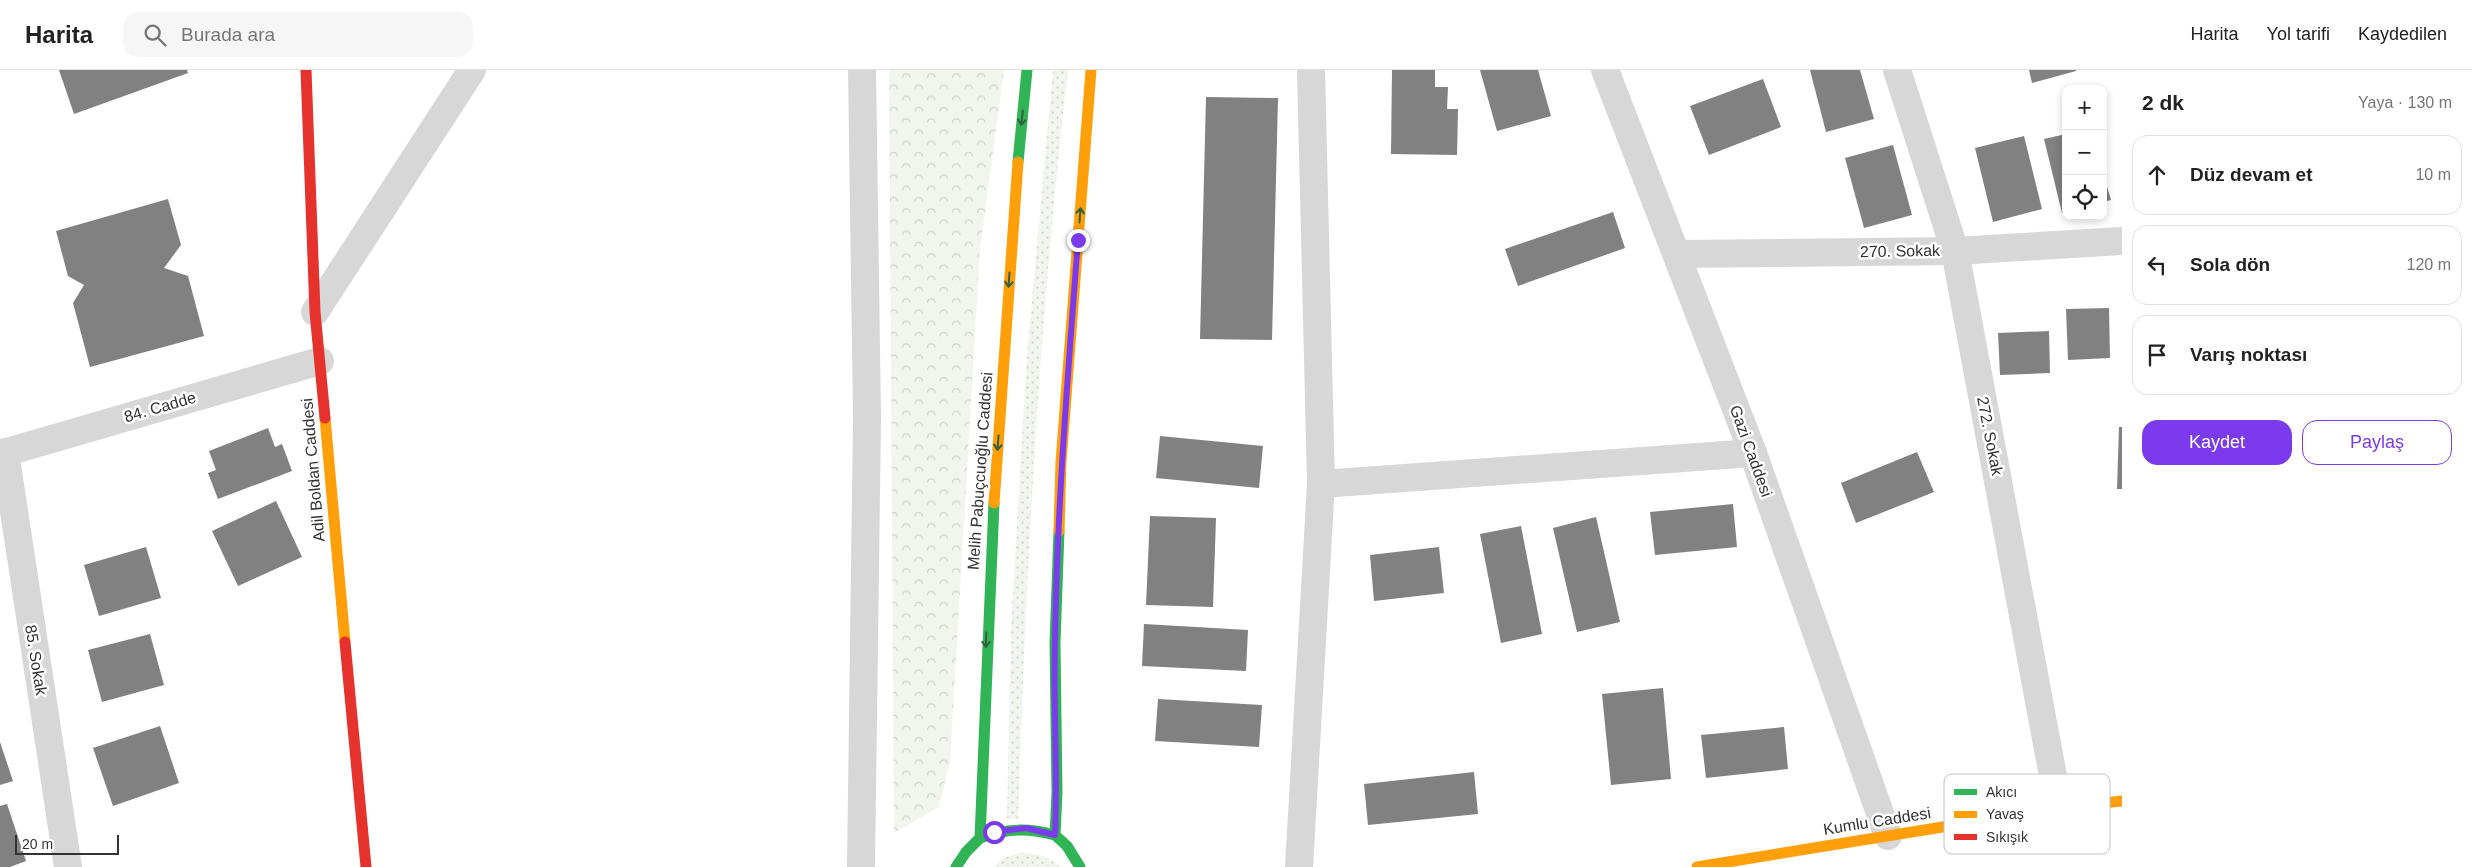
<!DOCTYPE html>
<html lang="tr">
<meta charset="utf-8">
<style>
:root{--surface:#fff;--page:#f6f6f6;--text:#222;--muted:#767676;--line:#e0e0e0;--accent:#7c3aed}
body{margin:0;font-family:Arial,sans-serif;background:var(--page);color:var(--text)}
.controls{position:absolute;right:15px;top:15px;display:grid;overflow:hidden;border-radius:10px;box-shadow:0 2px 8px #0003}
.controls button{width:45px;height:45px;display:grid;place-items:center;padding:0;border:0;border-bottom:1px solid var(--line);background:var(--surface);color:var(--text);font:25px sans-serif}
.scale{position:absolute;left:15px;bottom:12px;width:104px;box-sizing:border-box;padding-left:5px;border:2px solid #333;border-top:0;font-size:14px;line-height:18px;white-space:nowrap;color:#333;-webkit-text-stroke:4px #fff;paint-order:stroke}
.stop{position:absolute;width:15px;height:15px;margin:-11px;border:4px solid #7c3aed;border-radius:50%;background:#fff}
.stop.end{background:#7c3aed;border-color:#fff;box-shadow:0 1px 5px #0008}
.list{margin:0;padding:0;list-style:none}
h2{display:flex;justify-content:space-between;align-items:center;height:65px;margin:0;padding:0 20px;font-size:21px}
h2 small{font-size:16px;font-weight:400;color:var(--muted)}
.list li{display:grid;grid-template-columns:32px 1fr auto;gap:15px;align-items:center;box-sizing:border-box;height:80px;margin:0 10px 10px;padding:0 10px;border:1px solid var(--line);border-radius:15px}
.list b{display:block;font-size:19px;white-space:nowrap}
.list em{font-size:16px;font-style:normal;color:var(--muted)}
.actions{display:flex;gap:10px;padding:15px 20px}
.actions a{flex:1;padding:11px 0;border:1px solid var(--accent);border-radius:15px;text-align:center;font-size:18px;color:var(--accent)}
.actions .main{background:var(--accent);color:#fff}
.icon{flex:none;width:28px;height:28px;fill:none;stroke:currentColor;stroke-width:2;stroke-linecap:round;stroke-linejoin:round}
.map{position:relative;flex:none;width:2122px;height:797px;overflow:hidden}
header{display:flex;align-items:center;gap:30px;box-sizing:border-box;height:70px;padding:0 25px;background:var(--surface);border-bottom:1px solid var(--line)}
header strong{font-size:24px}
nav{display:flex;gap:28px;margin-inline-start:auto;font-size:18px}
.search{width:350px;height:45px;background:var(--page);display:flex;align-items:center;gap:12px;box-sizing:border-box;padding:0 18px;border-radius:15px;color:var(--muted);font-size:19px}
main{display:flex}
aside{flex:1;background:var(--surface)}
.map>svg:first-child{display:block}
.grass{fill:url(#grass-dots)}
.park{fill:url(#park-crowns)}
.building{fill:#818181}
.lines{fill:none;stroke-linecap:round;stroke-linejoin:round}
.street{stroke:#d7d7d7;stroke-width:28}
.fast{stroke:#30b455;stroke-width:11}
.slow{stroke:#ff9f0a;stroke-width:11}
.jam{stroke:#e5322d;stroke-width:11}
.oneway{stroke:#32603f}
.route{stroke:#7c3aed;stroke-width:6}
.labels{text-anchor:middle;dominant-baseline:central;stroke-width:5;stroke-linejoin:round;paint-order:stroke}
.street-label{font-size:16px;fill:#333;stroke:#fff}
.key{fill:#fff;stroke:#c2c2c2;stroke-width:1}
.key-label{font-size:14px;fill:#333}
</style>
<header>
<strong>Harita</strong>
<div class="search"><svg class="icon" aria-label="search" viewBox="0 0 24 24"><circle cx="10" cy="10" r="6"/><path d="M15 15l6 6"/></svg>Burada ara</div>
<nav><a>Harita</a><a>Yol tarifi</a><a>Kaydedilen</a></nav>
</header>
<main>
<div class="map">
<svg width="2122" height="797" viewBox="0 0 2122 797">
<defs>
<pattern id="grass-dots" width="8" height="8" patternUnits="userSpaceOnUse" patternTransform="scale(1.25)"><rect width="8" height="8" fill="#f1f5ed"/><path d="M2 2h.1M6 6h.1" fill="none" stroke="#cfd2cc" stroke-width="1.8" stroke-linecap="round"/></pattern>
<pattern id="park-crowns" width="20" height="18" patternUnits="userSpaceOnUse" patternTransform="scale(1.25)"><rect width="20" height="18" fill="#f1f5ed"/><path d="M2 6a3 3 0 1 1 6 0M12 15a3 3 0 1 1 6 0" fill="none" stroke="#cfd2cc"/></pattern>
</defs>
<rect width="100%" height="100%" fill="#fff"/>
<g class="grass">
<path d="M1053 0H1068C1039 249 1026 499 1018 749L1007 748 1011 557 1027 285Z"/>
<path d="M1019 783C1037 783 1048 786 1061 797H994L1004 788Z"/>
</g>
<path class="park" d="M889 0H1004L980 179 950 692 939 737 894 763Z"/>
<g class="building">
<path d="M59 0H187L188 3 74 44Z"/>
<path d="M1392 0H1435V17H1448L1447 39H1458L1457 85 1391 84Z"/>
<path d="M1480 0H1538L1551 46 1497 61Z"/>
<path d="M1810 0H1860L1874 49 1826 62Z"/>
<path d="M2029 0H2076V1L2032 13Z"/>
<path d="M1763 9 1781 57 1709 85 1690 36Z"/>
<path d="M1206 27 1278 28 1272 270 1200 269Z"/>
<path d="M2066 64V142L2062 143 2044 69Z"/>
<path d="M2024 66 2042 139 1993 152 1975 78Z"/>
<path d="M1893 75 1912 145 1864 158 1845 88Z"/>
<path d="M2103 103 2111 130 2103 132Z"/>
<path d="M168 129 181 175 164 198 188 206 204 266 90 297 73 233 84 215 68 206 56 161Z"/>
<path d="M1613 142 1625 178 1518 216 1505 179Z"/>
<path d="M2109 238 2110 288 2068 290 2066 239Z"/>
<path d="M2049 261 2050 303 2000 305 1998 263Z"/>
<path d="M2119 357H2122V419H2117Z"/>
<path d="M268 358 275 377 282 374 292 401 218 429 208 403 216 400 209 381Z"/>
<path d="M1160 366 1263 376 1259 418 1156 408Z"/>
<path d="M1917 382 1934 422 1856 453 1841 413Z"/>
<path d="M276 431 302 487 238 516 212 461Z"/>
<path d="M1733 434 1737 477 1655 485 1650 442Z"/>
<path d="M1150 446 1216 448 1213 537 1146 535Z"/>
<path d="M1596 447 1620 552 1577 562 1553 458Z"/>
<path d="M1521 456 1542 564 1501 573 1480 464Z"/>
<path d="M146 477 161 528 99 546 84 495Z"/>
<path d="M1439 477 1444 523 1374 531 1370 485Z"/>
<path d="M1144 554 1248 560 1246 601 1142 596Z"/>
<path d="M150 564 164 615 102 632 88 580Z"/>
<path d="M1663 618 1671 709 1611 715 1602 624Z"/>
<path d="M1158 629 1262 635 1259 677 1155 671Z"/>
<path d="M160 656 179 713 113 736 93 678Z"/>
<path d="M1784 657 1788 699 1706 708 1701 665Z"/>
<path d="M0 672 13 711 0 715Z"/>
<path d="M1474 702 1478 744 1368 755 1364 714Z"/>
<path d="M7 734 26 791 10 797H0V736Z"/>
</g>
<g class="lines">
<g class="street">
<path d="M1605 0 1753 383 1888 766"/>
<path d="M1897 0 1955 181 2059 738"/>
<path d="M1677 184 1955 181 2122 171"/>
<path d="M315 242 472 0"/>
<path d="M5 382 68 797"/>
<path d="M0 384 320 291"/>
<path d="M1321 414 1753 383"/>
<path d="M861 797 867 348 862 0"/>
<path d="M1299 797 1321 414 1311 0"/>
</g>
<g class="fast">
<path d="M1018 92 1027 0"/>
<path d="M1059 461 1055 573 1057 722 1055 765 1067 776 1080 797"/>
<path d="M980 768C1006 758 1029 758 1055 765"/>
<path d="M956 797 966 782 980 768 994 433"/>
</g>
<g class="slow">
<path d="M325 348 345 572"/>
<path d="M994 433 1018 92"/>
<path d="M1059 461 1061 392 1091 0"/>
<path d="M1697 797 2059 738 2122 731"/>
</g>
<g class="jam">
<path d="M306 0 315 242 325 348"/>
<path d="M345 572 366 797"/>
</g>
</g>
<defs><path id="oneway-shaft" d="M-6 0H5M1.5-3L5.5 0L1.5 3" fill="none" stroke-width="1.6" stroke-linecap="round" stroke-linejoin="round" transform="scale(1.25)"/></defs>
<g class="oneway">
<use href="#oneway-shaft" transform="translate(1022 48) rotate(96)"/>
<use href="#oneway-shaft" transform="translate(1080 145) rotate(-86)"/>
<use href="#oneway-shaft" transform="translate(1009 210) rotate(94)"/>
<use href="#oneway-shaft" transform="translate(998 373) rotate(94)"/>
<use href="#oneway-shaft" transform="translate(986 570) rotate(92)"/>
</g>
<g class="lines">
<path class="route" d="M994 762 1026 758 1055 765C1058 700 1053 636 1055 571 1057 437 1068 303 1078 170"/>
</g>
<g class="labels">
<g class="street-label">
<text transform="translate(1900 181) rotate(-1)">270. Sokak</text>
<text transform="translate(160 337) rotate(-16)">84. Cadde</text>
<text transform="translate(1990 366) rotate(79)">272. Sokak</text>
<text transform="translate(1751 381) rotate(70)">Gazi Caddesi</text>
<text transform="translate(313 400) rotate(-95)">Adil Boldan Caddesi</text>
<text transform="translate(980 401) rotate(-86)">Melih Pabuçcuoğlu Caddesi</text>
<text transform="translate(36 590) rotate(81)">85. Sokak</text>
<text transform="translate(1877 751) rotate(-9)">Kumlu Caddesi</text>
</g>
</g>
<rect x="1944" y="704" width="166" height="80" rx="8" class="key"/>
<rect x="1954" y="719" width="23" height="6" fill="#30b455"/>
<rect x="1954" y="741" width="23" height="7" fill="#ff9f0a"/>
<rect x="1954" y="764" width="23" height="6" fill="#e5322d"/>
<g class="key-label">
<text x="1986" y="727">Akıcı</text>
<text x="1986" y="749">Yavaş</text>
<text x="1986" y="772">Sıkışık</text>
</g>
</svg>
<div class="controls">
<button>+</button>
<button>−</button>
<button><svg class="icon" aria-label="locate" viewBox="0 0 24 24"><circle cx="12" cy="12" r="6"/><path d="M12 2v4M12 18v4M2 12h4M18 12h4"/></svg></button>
</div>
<div class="scale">20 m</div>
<div class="stop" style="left:994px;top:762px"></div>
<div class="stop end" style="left:1078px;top:170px"></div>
</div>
<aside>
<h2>2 dk<small>Yaya · 130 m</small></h2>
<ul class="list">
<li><svg class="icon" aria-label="ahead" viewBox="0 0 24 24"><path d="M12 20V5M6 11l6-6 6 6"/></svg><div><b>Düz devam et</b></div><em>10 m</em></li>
<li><svg class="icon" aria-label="left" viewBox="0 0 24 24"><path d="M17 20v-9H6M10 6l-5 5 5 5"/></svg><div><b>Sola dön</b></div><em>120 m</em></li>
<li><svg class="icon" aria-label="arrive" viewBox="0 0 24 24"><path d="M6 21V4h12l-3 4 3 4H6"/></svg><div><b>Varış noktası</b></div></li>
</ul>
<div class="actions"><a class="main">Kaydet</a><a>Paylaş</a></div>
</aside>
</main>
